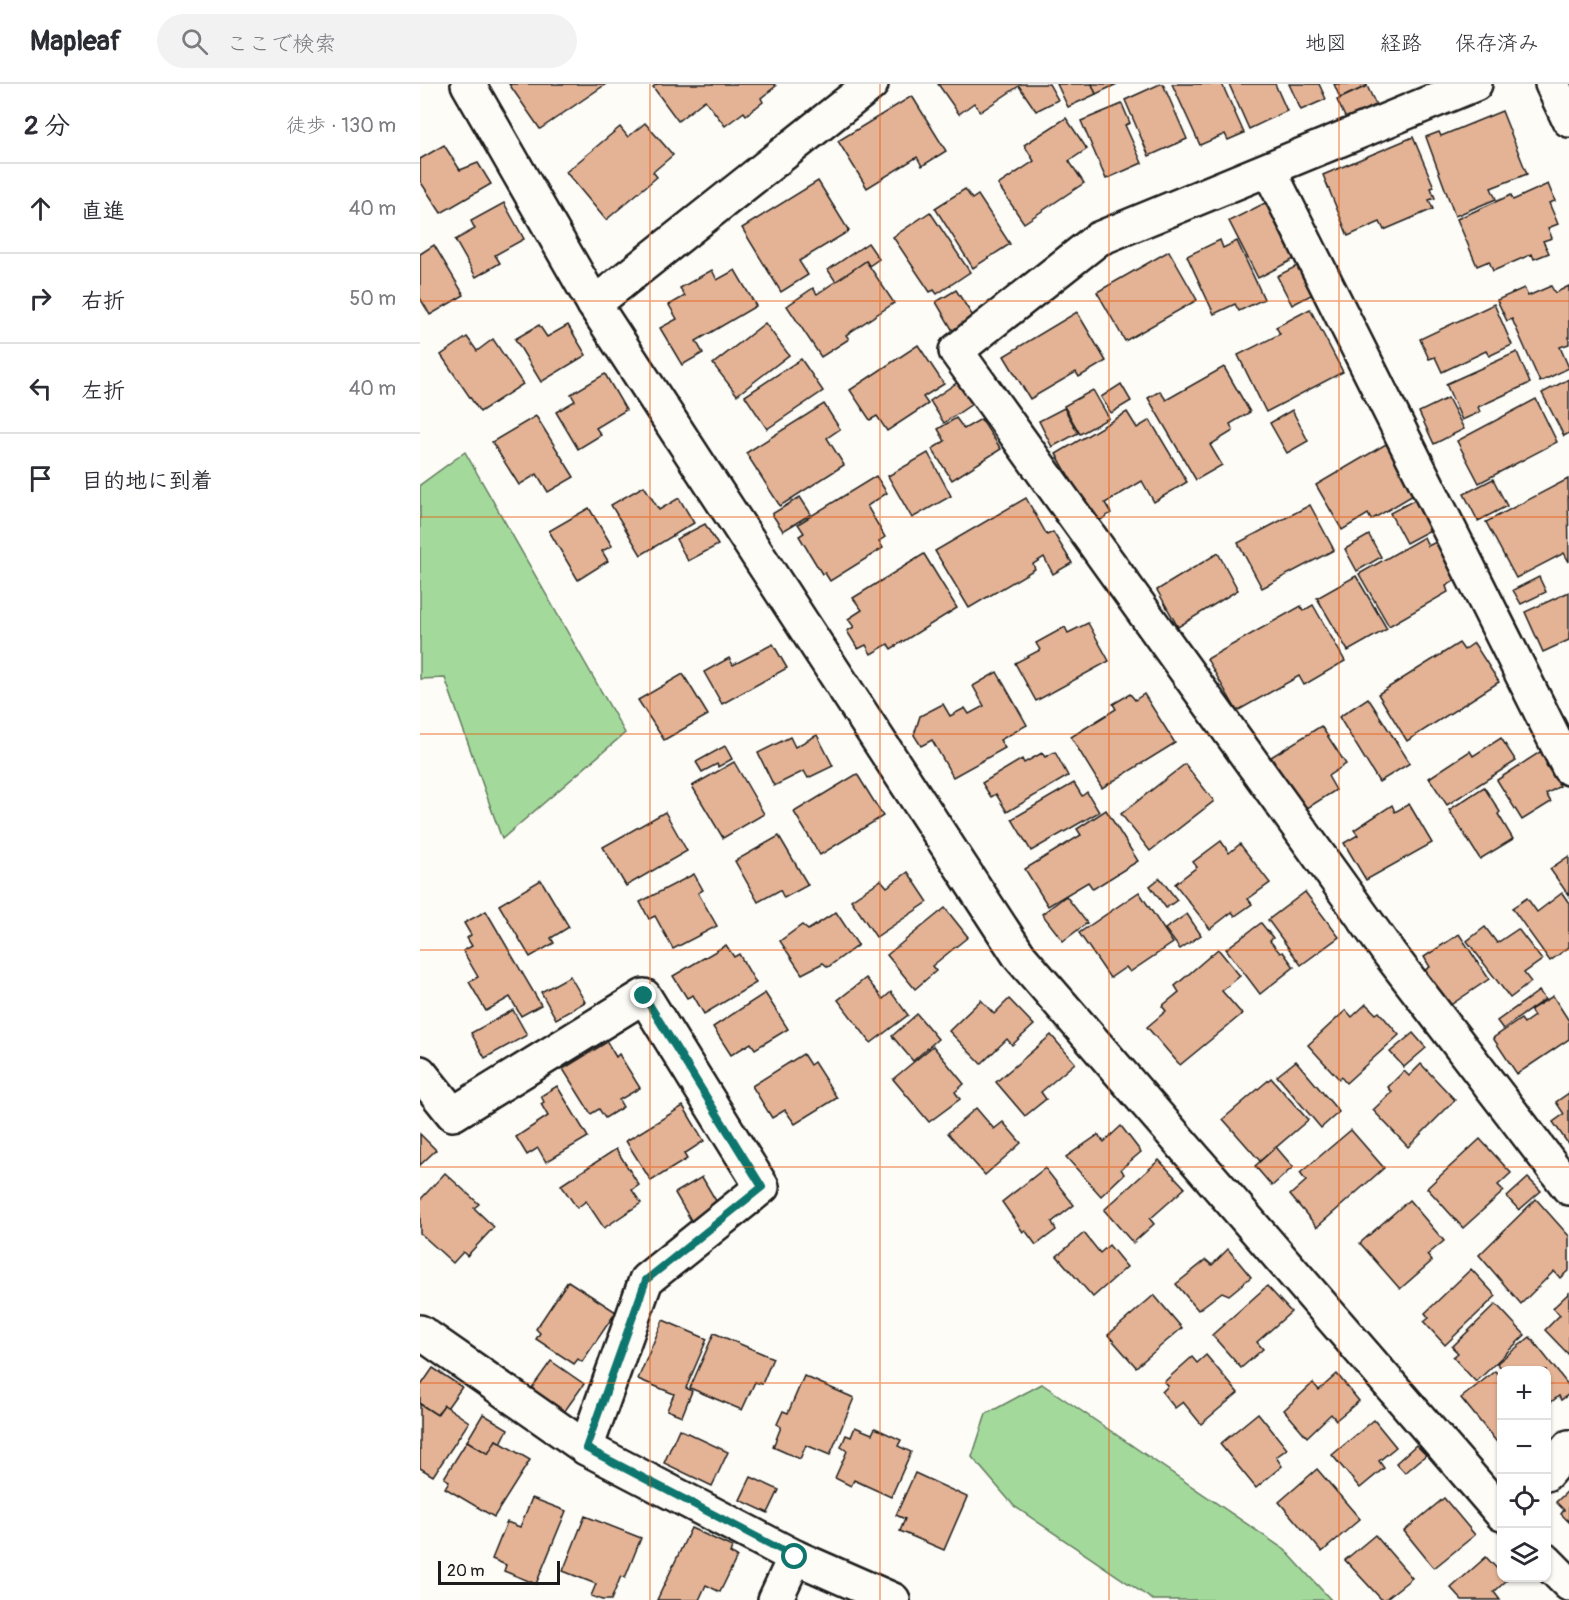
<!DOCTYPE html>
<html lang="ja">
<meta charset="utf-8">
<style>
:root{--surface:#fff;--page:#f2f2f3;--text:#2b2b33;--muted:#7c7c81;--line:#e1e1e2}
body{margin:0;font-family:Pangolin,"Klee One",sans-serif;background:var(--page);color:var(--text)}
.controls{position:absolute;right:18px;bottom:18px;display:grid;overflow:hidden;border-radius:12px;box-shadow:0 2px 4px #0004}
.controls button{width:54px;height:54px;display:grid;place-items:center;padding:0;border:0;border-bottom:2px solid var(--line);background:var(--surface);color:var(--text);font:30px sans-serif}
.scale{position:absolute;left:18px;bottom:15px;width:122px;box-sizing:border-box;padding-left:6px;border:3px solid #1c1c1c;border-top:0;font-size:16px;line-height:21px;white-space:nowrap;color:#1c1c1c;-webkit-text-stroke:4px #fdfcf7;paint-order:stroke}
.stop{position:absolute;width:18px;height:18px;margin:-14px;border:4px solid #0f766e;border-radius:50%;background:#fff}
.stop.end{background:#0f766e;border-color:#fff;box-shadow:0 2px 6px #0008}
.list{margin:0;padding:0;list-style:none}
h2{display:flex;justify-content:space-between;align-items:center;height:78px;margin:0;padding:0 24px;font-size:26px}
h2 small{font-size:20px;font-weight:400;color:var(--muted)}
.list li{display:grid;grid-template-columns:39px 1fr auto;gap:18px;align-items:center;box-sizing:border-box;height:90px;padding:0 24px;border-top:2px solid var(--line)}
.list b{display:block;font-size:22px;white-space:nowrap}
.list em{font-size:20px;font-style:normal;color:var(--muted)}
.icon{flex:none;width:33px;height:33px;fill:none;stroke:currentColor;stroke-width:2;stroke-linecap:round;stroke-linejoin:round}
.map{position:relative;flex:none;width:1149px;height:1516px;overflow:hidden}
header{display:flex;align-items:center;gap:36px;box-sizing:border-box;height:84px;padding:0 30px;background:var(--surface);border-bottom:2px solid var(--line)}
header strong{font-size:28px}
nav{display:flex;gap:33px;margin-inline-start:auto;font-size:21px}
.search{width:420px;height:54px;background:var(--page);display:flex;align-items:center;gap:15px;box-sizing:border-box;padding:0 21px;border-radius:33px;color:var(--muted);font-size:22px}
main{display:flex}
aside{flex:1;background:var(--surface)}
.map>svg:first-child{display:block}
.green{fill:#a4d99c;stroke:#607a5c;stroke-width:1.5}
.building{fill:#e4b395;stroke:#1c1c1c;stroke-width:1.5}
.lines{fill:none;stroke-linecap:round;stroke-linejoin:round}
.minor-casing{stroke:#1c1c1c;stroke-width:38}
.minor{stroke:#fdfcf7;stroke-width:33}
.route{stroke:#0f766e;stroke-width:8}
.grid{fill:none;stroke:#e8590c;stroke-width:1.5;stroke-opacity:0.55}
</style>
<header>
<strong>Mapleaf</strong>
<div class="search"><svg class="icon" aria-label="search" viewBox="0 0 24 24"><circle cx="10" cy="10" r="6"/><path d="M15 15l6 6"/></svg>ここで検索</div>
<nav><a>地図</a><a>経路</a><a>保存済み</a></nav>
</header>
<main>
<aside>
<h2>2 分<small>徒歩 · 130 m</small></h2>
<ul class="list">
<li><svg class="icon" aria-label="ahead" viewBox="0 0 24 24"><path d="M12 20V5M6 11l6-6 6 6"/></svg><div><b>直進</b></div><em>40 m</em></li>
<li><svg class="icon" aria-label="right" viewBox="0 0 24 24"><path d="M7 20v-9h11M14 6l5 5-5 5"/></svg><div><b>右折</b></div><em>50 m</em></li>
<li><svg class="icon" aria-label="left" viewBox="0 0 24 24"><path d="M17 20v-9H6M10 6l-5 5 5 5"/></svg><div><b>左折</b></div><em>40 m</em></li>
<li><svg class="icon" aria-label="arrive" viewBox="0 0 24 24"><path d="M6 21V4h12l-3 4 3 4H6"/></svg><div><b>目的地に到着</b></div></li>
</ul>
</aside>
<div class="map">
<svg width="1149" height="1516" viewBox="0 0 1149 1516">
<rect width="100%" height="100%" fill="#fdfcf7"/>
<filter id="ink" filterUnits="userSpaceOnUse"><feTurbulence type="fractalNoise" baseFrequency=".0167" numOctaves="2"/><feDisplacementMap in="SourceGraphic" scale="12" xChannelSelector="R" yChannelSelector="G"/><feConvolveMatrix kernelMatrix="1 2 1 2 8 2 1 2 1" color-interpolation-filters="sRGB"/></filter>
<g filter="url(#ink)">
<g class="green">
<path d="M45 368 205 649 82 755 25 594 0 595V401Z"/>
<path d="M622 1300 865 1466 911 1516H733L594 1422 552 1373 566 1330Z"/>
</g>
<g class="building">
<path d="M89 0H186L120 45Z"/>
<path d="M237 0H354L356 2 341 14 343 18 326 31 324 28 305 42 285 16 258 37 233 3Z"/>
<path d="M518 0H629L638 16 616 27 599 2 560 28 554 19 539 30Z"/>
<path d="M637 0H672L676 10 648 23Z"/>
<path d="M672 0H697L676 10Z"/>
<path d="M740 0H743L767 55 729 72 705 16Z"/>
<path d="M752 0H802L824 49 808 56 805 50 780 61Z"/>
<path d="M809 0H855L867 27 829 45Z"/>
<path d="M869 0H899L906 15 881 26Z"/>
<path d="M914 0H946L947 2 920 14Z"/>
<path d="M947 2 957 23 927 37 917 16Z"/>
<path d="M492 12 526 67 502 82 497 73 447 104 418 57Z"/>
<path d="M702 20 710 39 705 41 722 79 686 95 661 37Z"/>
<path d="M1082 27 1107 90 1071 104 1076 115 1035 132 1006 53 1019 48 1021 52Z"/>
<path d="M646 34 667 65 649 77 664 99 604 139 578 101 614 77 604 61Z"/>
<path d="M225 39 253 71 233 88 237 93 186 136 146 88 200 43 208 53Z"/>
<path d="M993 53 1014 103 1011 104 1015 114 1009 116 1013 125 964 146 960 138 928 152 903 91Z"/>
<path d="M24 61 40 86 58 79 71 100 21 129 0 97V75Z"/>
<path d="M398 97 429 147 379 177 388 191 361 208 322 144Z"/>
<path d="M1128 100 1135 117 1129 119 1138 140 1128 144 1132 154 1123 157 1129 169 1114 175 1112 170 1073 187 1069 177 1057 182 1037 135 1091 111 1093 116Z"/>
<path d="M545 105 552 115 558 111 590 160 553 184 515 124Z"/>
<path d="M847 118 876 174 838 194 809 137Z"/>
<path d="M84 119 104 155 75 171 80 179 56 193 35 156 55 145 51 137Z"/>
<path d="M510 128 550 188 517 210 514 206 510 208 473 153Z"/>
<path d="M800 156 803 164 817 157 844 215 819 227 815 220 794 230 767 172Z"/>
<path d="M448 159 459 175 449 182 446 177 416 198 408 186Z"/>
<path d="M14 161 44 211 10 231 0 214V170Z"/>
<path d="M749 167 777 216 705 257 677 208Z"/>
<path d="M446 177 474 219 426 251 429 255 401 273 367 222 393 204 397 210Z"/>
<path d="M881 180 895 209 872 221 857 192Z"/>
<path d="M292 186 297 196 315 186 336 222 276 257 283 269 262 281 240 244 257 235 249 221 265 212 260 204Z"/>
<path d="M1131 202 1135 209 1149 202V260L1140 263 1149 284 1120 298 1092 235 1087 237 1077 216 1104 204 1108 212Z"/>
<path d="M536 206 554 234 533 247 516 218Z"/>
<path d="M1074 220 1092 261 1069 272 1066 267 1022 288 1015 273 1009 275 1000 255Z"/>
<path d="M890 225 923 288 846 328 818 271 860 250 856 243Z"/>
<path d="M657 228 686 277 659 293 656 288 610 315 584 272Z"/>
<path d="M345 239 369 271 317 311 293 280Z"/>
<path d="M119 241 127 253 148 241 166 271 121 298 95 255Z"/>
<path d="M47 253 57 267 73 255 103 300 60 328 21 271Z"/>
<path d="M498 261 524 300 503 313 508 320 467 347 457 332 450 336 430 306Z"/>
<path d="M1097 268 1110 299 1058 323 1060 328 1042 336 1026 300Z"/>
<path d="M381 275 403 307 347 345 325 312Z"/>
<path d="M804 283 830 328 810 340 813 347 790 361 802 381 776 396 728 314 740 307 746 316Z"/>
<path d="M185 290 206 326 176 344 181 351 158 365 136 328 155 317 151 310Z"/>
<path d="M1149 295V349L1144 352 1122 309Z"/>
<path d="M538 298 552 320 524 339 510 317Z"/>
<path d="M701 300 711 317 691 329 681 313Z"/>
<path d="M673 306 689 334 660 350 644 322Z"/>
<path d="M1028 314 1044 345 1014 360 999 328Z"/>
<path d="M1116 315 1137 358 1059 399 1037 357Z"/>
<path d="M404 320 420 345 407 354 424 381 360 422 326 369Z"/>
<path d="M644 324 658 349 632 363 619 337Z"/>
<path d="M872 326 888 357 867 369 850 339Z"/>
<path d="M707 328 717 344 730 336 767 398 734 418 722 397 685 419 691 429 676 439 636 370Z"/>
<path d="M116 332 154 393 128 408 117 390 99 401 72 358Z"/>
<path d="M536 334 544 345 561 335 581 365 532 396 512 365 525 357 518 345Z"/>
<path d="M966 360 995 410 951 436 948 430 922 446 896 401Z"/>
<path d="M508 369 531 412 492 434 468 392Z"/>
<path d="M456 392 467 409 447 422 465 453 459 457 463 464 410 497 405 489 402 490 379 452 384 449 378 440Z"/>
<path d="M1073 395 1087 422 1058 437 1044 410Z"/>
<path d="M1148 395 1149 478 1144 469 1096 494 1066 438Z"/>
<path d="M224 402 239 426 259 414 274 439 221 471 191 421Z"/>
<path d="M380 413 391 430 363 447 352 430Z"/>
<path d="M1000 413 1016 443 986 459 970 429Z"/>
<path d="M606 414 627 451 633 448 652 479 633 490 624 473 613 480 615 485 549 524 515 467Z"/>
<path d="M890 421 914 466 842 504 818 459Z"/>
<path d="M169 424 192 462 182 467 188 477 158 496 129 447Z"/>
<path d="M285 440 298 461 268 477 256 455Z"/>
<path d="M949 451 961 473 937 487 925 465Z"/>
<path d="M1004 453 1008 462 1018 457 1039 494 1026 502 1028 508 969 542 939 490Z"/>
<path d="M798 469 818 506 758 543 737 506Z"/>
<path d="M504 470 537 524 471 565 468 560 451 570 446 561 438 565 427 547 434 543 428 535 442 526 433 514Z"/>
<path d="M936 492 967 545 928 567 897 514Z"/>
<path d="M1119 493 1126 508 1101 520 1093 506Z"/>
<path d="M1149 508V556L1123 568 1105 528Z"/>
<path d="M893 521 925 577 884 601 879 592 817 627 787 575 881 522 883 527Z"/>
<path d="M668 539 689 577 616 617 595 579 620 566 616 559 645 543 648 549Z"/>
<path d="M1039 559 1044 566 1054 559 1079 598 987 657 958 610Z"/>
<path d="M353 560 367 584 302 620 284 588 309 574 313 581Z"/>
<path d="M577 588 607 641 580 656 585 664 533 693 512 656 501 662 494 651 500 632 523 620 530 632 545 624 549 630 564 622 553 602Z"/>
<path d="M263 590 288 631 244 656 218 616Z"/>
<path d="M710 610 715 616 724 610 755 659 682 704 651 653 696 625 693 620Z"/>
<path d="M948 614 990 679 959 698 919 633Z"/>
<path d="M901 642 926 680 908 692 916 706 881 728 863 704 868 700 851 673Z"/>
<path d="M397 651 413 682 388 694 384 687 354 702 338 669 370 653 375 663Z"/>
<path d="M1081 654 1096 677 1027 721 1009 694 1050 667 1053 672Z"/>
<path d="M305 662 312 675 298 683 297 680 282 688 276 678Z"/>
<path d="M1123 666 1130 678 1126 681 1140 702 1126 710 1131 718 1102 736 1077 696Z"/>
<path d="M635 668 648 692 587 728 576 710 571 713 562 699 602 675 604 679 622 669 625 673Z"/>
<path d="M314 678 344 730 303 754 272 702Z"/>
<path d="M765 680 794 717 730 767 701 730Z"/>
<path d="M437 690 463 732 400 771 374 728Z"/>
<path d="M654 699 662 712 667 708 679 728 611 767 592 735Z"/>
<path d="M1064 703 1080 728 1078 730 1093 755 1060 775 1029 726Z"/>
<path d="M989 720 1012 759 946 796 924 759 938 751 934 746 972 721 975 728Z"/>
<path d="M686 726 718 777 673 805 668 798 628 822 605 785 661 751 657 745Z"/>
<path d="M245 728 267 767 206 802 183 763Z"/>
<path d="M359 752 388 801 364 814 360 806 338 818 315 777Z"/>
<path d="M801 757 809 769 820 760 850 799 828 815 832 820 815 832 812 828 790 845 755 800 777 783 773 778Z"/>
<path d="M1149 772V812L1130 785Z"/>
<path d="M488 788 508 818 456 853 431 816 461 796 467 803Z"/>
<path d="M274 790 283 806 278 809 297 842 253 865 235 832 229 835 220 818Z"/>
<path d="M740 794 757 816 746 824 730 802Z"/>
<path d="M121 796 149 843 131 854 134 859 110 873 79 821Z"/>
<path d="M719 808 753 859 710 888 706 883 690 894 659 849Z"/>
<path d="M885 808 919 853 881 881 848 836Z"/>
<path d="M1142 809 1149 819V863L1130 877 1092 824 1107 814 1117 828Z"/>
<path d="M646 812 667 839 643 857 622 830Z"/>
<path d="M525 824 548 853 512 882 516 887 495 905 467 871Z"/>
<path d="M66 827 121 921 101 932 90 913 66 927 49 898 58 893 43 867 52 862 47 854 51 851 44 839Z"/>
<path d="M416 828 438 861 408 883 403 879 382 890 360 857 382 841 388 846Z"/>
<path d="M767 830 781 851 760 865 745 845Z"/>
<path d="M841 839 853 854 850 857 860 869 863 868 874 883 840 910 806 865Z"/>
<path d="M1065 843 1077 859 1098 845 1122 876 1104 889 1111 898 1090 914 1047 857Z"/>
<path d="M1039 850 1069 895 1029 922 1005 886 1010 883 1004 873Z"/>
<path d="M306 861 314 873 319 870 336 899 284 930 273 911 267 914 253 892Z"/>
<path d="M798 865 820 892 802 907 822 930 760 981 727 943 746 927 742 922 759 908 755 902Z"/>
<path d="M150 892 165 918 136 935 121 908Z"/>
<path d="M446 894 463 915 471 908 488 931 451 959 418 916Z"/>
<path d="M1119 907 1125 915 1083 945 1077 937Z"/>
<path d="M345 909 368 945 335 965 331 959 311 971 293 943Z"/>
<path d="M1133 912 1149 937V955L1097 990 1073 954 1101 935 1104 939 1114 932 1110 926Z"/>
<path d="M589 915 614 941 592 961 587 955 561 980 529 947 561 916 574 930Z"/>
<path d="M946 920 956 930 959 928 979 951 926 999 921 993 919 995 888 961 926 926 932 933Z"/>
<path d="M93 926 107 951 65 974 51 949Z"/>
<path d="M497 930 518 955 493 977 472 952Z"/>
<path d="M993 949 1006 964 984 983 970 968Z"/>
<path d="M631 951 655 979 621 1008 626 1015 605 1032 576 998Z"/>
<path d="M187 958 196 973 199 970 220 1004 199 1016 203 1023 185 1034 179 1025 171 1030 143 985Z"/>
<path d="M513 962 544 1000 535 1008 540 1015 509 1038 473 995Z"/>
<path d="M383 970 390 981 394 978 417 1014 375 1040 365 1026 352 1034 332 1002Z"/>
<path d="M876 977 919 1028 901 1044 857 992Z"/>
<path d="M1001 980 1035 1016 988 1063 953 1026 972 1008 968 1003 984 987 989 992Z"/>
<path d="M851 994 888 1036 840 1077 803 1035Z"/>
<path d="M137 1002 168 1053 126 1078 118 1064 107 1071 96 1053 128 1032 121 1020 124 1018 121 1012Z"/>
<path d="M1149 1009V1061L1133 1038 1144 1030 1136 1018Z"/>
<path d="M263 1022 284 1057 264 1070 267 1075 231 1097 206 1057Z"/>
<path d="M556 1024 574 1045 583 1038 601 1059 565 1091 528 1049Z"/>
<path d="M701 1042 721 1068 701 1085 704 1090 681 1112 646 1073 678 1051 684 1058Z"/>
<path d="M931 1046 964 1084 897 1143 870 1111 886 1097 880 1089Z"/>
<path d="M0 1050 16 1066 0 1081Z"/>
<path d="M1060 1055 1091 1089 1078 1101 1084 1107 1043 1144 1007 1104Z"/>
<path d="M856 1063 873 1083 852 1102 835 1082Z"/>
<path d="M196 1065 219 1101 212 1106 221 1119 184 1144 166 1117 157 1124 141 1101Z"/>
<path d="M739 1076 765 1104 730 1135 734 1140 713 1159 684 1126Z"/>
<path d="M625 1084 654 1121 632 1138 636 1146 616 1161 605 1146 603 1148 582 1118Z"/>
<path d="M25 1089 59 1120 54 1124 74 1143 47 1172 43 1168 33 1179 0 1149V1116Z"/>
<path d="M282 1093 299 1122 272 1138 255 1109Z"/>
<path d="M1108 1094 1121 1107 1099 1126 1087 1113Z"/>
<path d="M1116 1115 1149 1152V1186L1140 1194 1134 1187 1101 1220 1059 1171Z"/>
<path d="M989 1116 1024 1157 1007 1171 1012 1177 980 1205 940 1159Z"/>
<path d="M664 1149 680 1169 689 1161 707 1183 673 1213 637 1172Z"/>
<path d="M808 1165 831 1193 809 1211 802 1208 778 1226 756 1200 786 1176 792 1181Z"/>
<path d="M1051 1185 1076 1212 1025 1261 1004 1238 1009 1234 1005 1229Z"/>
<path d="M148 1197 196 1228 162 1278 158 1275 154 1280 116 1255 120 1249 116 1245Z"/>
<path d="M847 1202 871 1228 837 1258 843 1265 821 1284 792 1251Z"/>
<path d="M1149 1209V1271L1125 1246 1140 1231 1133 1224Z"/>
<path d="M734 1211 762 1244 716 1283 688 1251Z"/>
<path d="M1076 1220 1105 1251 1056 1298 1033 1273 1038 1269 1032 1263Z"/>
<path d="M243 1236 287 1255 266 1304 272 1307 262 1332 247 1326 254 1310 218 1295Z"/>
<path d="M294 1249 353 1274 342 1300 335 1298 322 1326 270 1304Z"/>
<path d="M1110 1253 1149 1302V1310L1141 1316 1139 1312 1126 1322V1286H1083L1077 1279Z"/>
<path d="M786 1271 818 1309 781 1340 763 1318 755 1324 742 1308 748 1302 744 1298 772 1273 777 1279Z"/>
<path d="M131 1277 164 1300 144 1328 111 1305Z"/>
<path d="M13 1284 42 1303 27 1324 24 1321 17 1331 0 1320V1303Z"/>
<path d="M1075 1287 1082 1295 1080 1362 1041 1314Z"/>
<path d="M917 1290 939 1317 916 1336 911 1330 887 1353 864 1326 893 1299 899 1306Z"/>
<path d="M384 1292 434 1314 410 1371 386 1361 380 1375 353 1363 361 1343 357 1340 363 1327 368 1329Z"/>
<path d="M0 1320 17 1331 24 1321 49 1338 13 1392 0 1384Z"/>
<path d="M838 1329 867 1365 856 1373 862 1382 836 1404 800 1360Z"/>
<path d="M63 1330 88 1345 81 1359 76 1356 68 1370 47 1357Z"/>
<path d="M954 1336 976 1363 959 1377 964 1384 940 1404 912 1371Z"/>
<path d="M435 1343 452 1350 455 1344 481 1356 478 1362 491 1368 471 1413 434 1396 431 1402 415 1394 427 1367 421 1363 426 1351 431 1353Z"/>
<path d="M259 1345 308 1368 292 1402 244 1379Z"/>
<path d="M76 1356 110 1376 74 1433 25 1404 29 1397 24 1394 47 1357 68 1370Z"/>
<path d="M996 1361 1006 1371 985 1389 976 1379Z"/>
<path d="M897 1385 940 1435 902 1468 859 1418Z"/>
<path d="M495 1389 547 1413 524 1466 480 1447 485 1435 476 1431Z"/>
<path d="M331 1393 359 1406 348 1429 320 1416Z"/>
<path d="M1149 1406V1438L1141 1430 1144 1426 1136 1418Z"/>
<path d="M112 1414 146 1427 116 1500 84 1487 86 1481 72 1475 87 1438 100 1443Z"/>
<path d="M1024 1414 1055 1451 1014 1484 984 1447Z"/>
<path d="M165 1432 221 1454 205 1494 201 1492 191 1516H182L171 1512 176 1500 143 1487Z"/>
<path d="M271 1444 312 1463 310 1469 317 1473 300 1508 286 1501 279 1516H237Z"/>
<path d="M955 1451 992 1494 964 1516H962L925 1476Z"/>
<path d="M1066 1473 1082 1490V1494L1087 1496 1074 1508 1080 1516H1042L1031 1504Z"/>
</g>
<g class="lines">
<defs>
<g id="minor">
<path d="M48 0 174 220 600 873 1082 1430"/>
<path d="M1055 0 678 155 536 267 969 869 1149 1104"/>
<path d="M1132 0 1149 36"/>
<path d="M849 86 1149 684"/>
<path d="M174 220 451 0"/>
<path d="M0 989 33 1030 224 912 342 1103 226 1196 166 1364"/>
<path d="M0 1248 166 1364 375 1473 473 1516"/>
<path d="M1126 1390 1149 1363"/>
<path d="M1126 1477 1149 1500"/>
<path d="M355 1516 375 1473"/>
</g>
</defs>
<use href="#minor" class="minor-casing"/>
<use href="#minor" class="minor"/>
</g>
</g>
<g class="lines" filter="url(#ink)">
<path class="route" d="M224 912 342 1103 226 1196 166 1364 375 1473"/>
</g>
<path class="grid" d="M230 0V1516M460 0V1516M689 0V1516M919 0V1516M0 217H1149M0 433H1149M0 650H1149M0 866H1149M0 1083H1149M0 1299H1082M1126 1299H1149"/>
</svg>
<div class="controls">
<button>+</button>
<button>−</button>
<button><svg class="icon" aria-label="locate" viewBox="0 0 24 24"><circle cx="12" cy="12" r="6"/><path d="M12 2v4M12 18v4M2 12h4M18 12h4"/></svg></button>
<button><svg class="icon" aria-label="layers" viewBox="0 0 24 24"><path d="M12 4l9 5-9 5-9-5zM3 14l9 5 9-5"/></svg></button>
</div>
<div class="scale">20 m</div>
<div class="stop" style="left:375px;top:1473px"></div>
<div class="stop end" style="left:224px;top:912px"></div>
</div>
</main>
